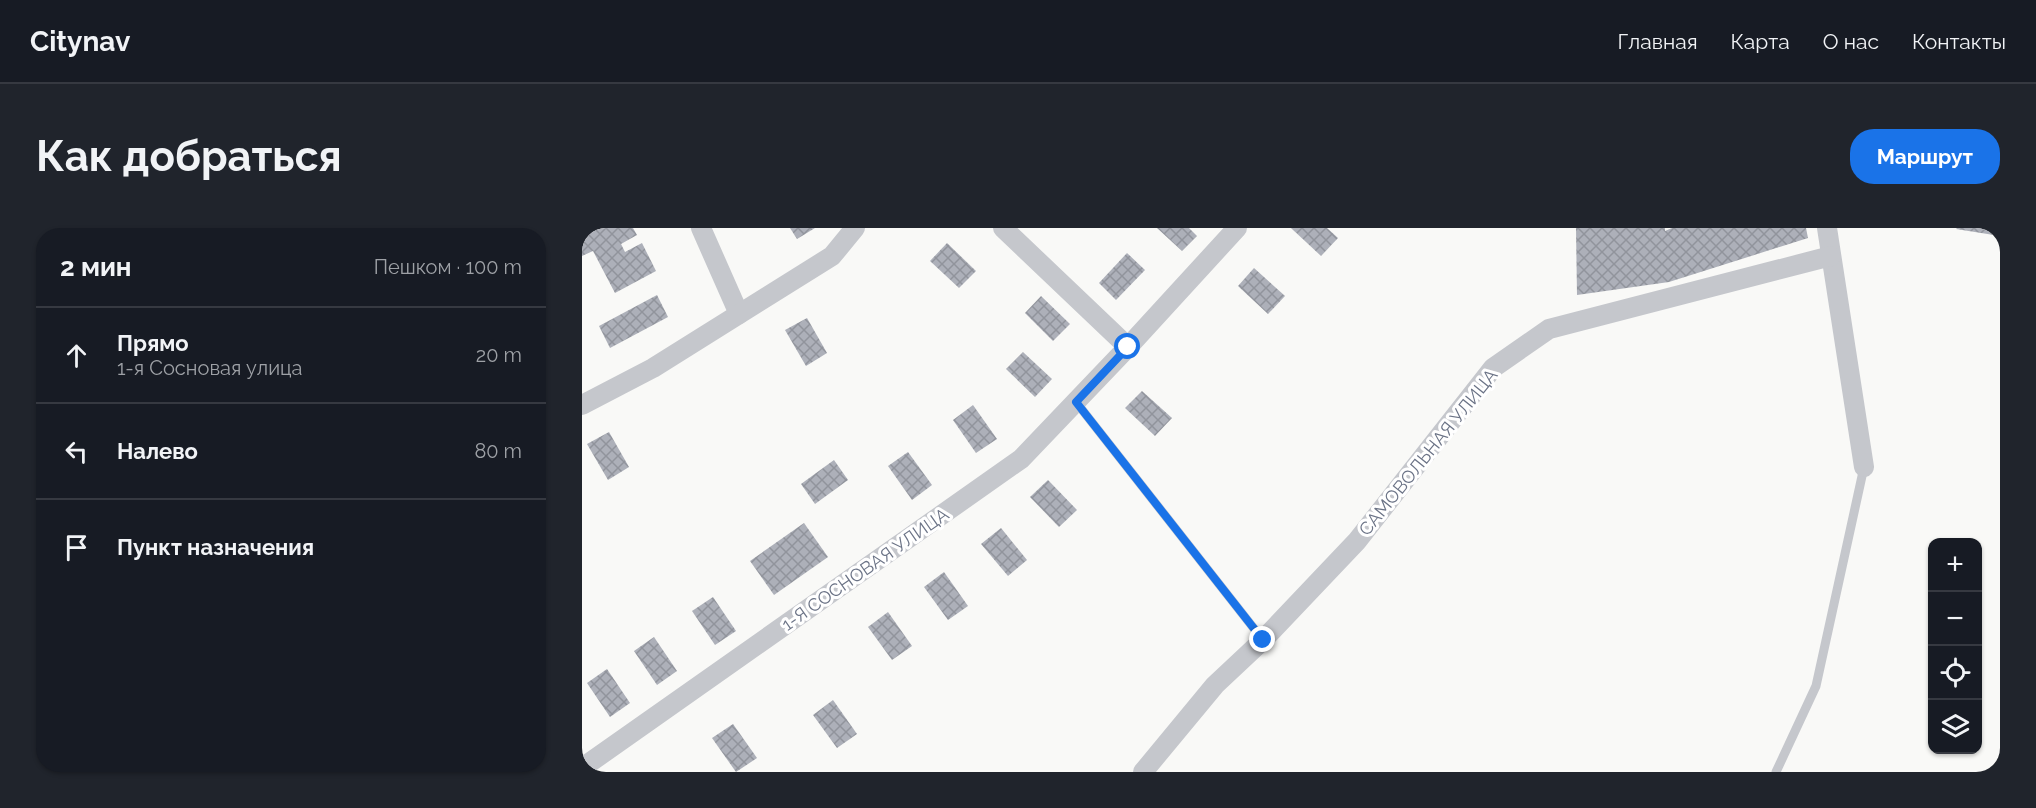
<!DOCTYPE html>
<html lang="ru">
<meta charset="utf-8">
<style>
:root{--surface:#171b24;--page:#20242c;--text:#f1f3f6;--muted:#9ea1a6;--line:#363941;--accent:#1a73e8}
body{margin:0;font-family:Raleway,sans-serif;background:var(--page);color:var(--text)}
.controls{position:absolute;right:18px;bottom:18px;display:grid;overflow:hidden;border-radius:12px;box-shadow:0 2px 4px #0004}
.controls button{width:54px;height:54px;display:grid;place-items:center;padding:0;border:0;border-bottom:2px solid var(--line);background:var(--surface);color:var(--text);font:30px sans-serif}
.stop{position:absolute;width:18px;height:18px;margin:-14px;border:4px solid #1a73e8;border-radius:50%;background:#fff}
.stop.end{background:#1a73e8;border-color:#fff;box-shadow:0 2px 6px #0008}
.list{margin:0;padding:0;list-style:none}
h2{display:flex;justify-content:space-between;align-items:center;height:78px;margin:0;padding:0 24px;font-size:26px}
h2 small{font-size:20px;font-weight:400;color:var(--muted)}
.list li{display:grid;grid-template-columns:39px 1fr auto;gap:18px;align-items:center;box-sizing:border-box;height:96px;padding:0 24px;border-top:2px solid var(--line)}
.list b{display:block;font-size:22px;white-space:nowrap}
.list p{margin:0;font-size:20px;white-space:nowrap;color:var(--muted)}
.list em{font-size:20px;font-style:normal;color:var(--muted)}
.icon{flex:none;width:33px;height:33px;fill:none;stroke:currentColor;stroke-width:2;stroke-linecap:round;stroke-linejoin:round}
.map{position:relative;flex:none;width:1418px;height:544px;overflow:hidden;border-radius:24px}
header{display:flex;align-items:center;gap:36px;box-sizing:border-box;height:84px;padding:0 30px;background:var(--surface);border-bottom:2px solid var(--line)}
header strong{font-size:28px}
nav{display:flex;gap:33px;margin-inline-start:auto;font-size:21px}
.intro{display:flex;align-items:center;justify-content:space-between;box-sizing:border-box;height:144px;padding:0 36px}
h1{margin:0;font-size:42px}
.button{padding:15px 27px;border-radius:24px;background:var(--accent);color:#fff;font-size:21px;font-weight:700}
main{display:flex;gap:36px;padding:0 36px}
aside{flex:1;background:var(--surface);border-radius:24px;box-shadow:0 2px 4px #0004}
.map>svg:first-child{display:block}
.building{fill:url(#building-cross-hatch)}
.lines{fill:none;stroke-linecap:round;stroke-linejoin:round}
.lane{stroke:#c5c7cc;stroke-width:9}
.street{stroke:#c5c7cc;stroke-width:20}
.route{stroke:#1a73e8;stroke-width:8}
.labels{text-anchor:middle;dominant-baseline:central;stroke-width:6;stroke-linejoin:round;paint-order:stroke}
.street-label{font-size:18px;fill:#6b7386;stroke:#fff}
</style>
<header>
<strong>Citynav</strong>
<nav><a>Главная</a><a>Карта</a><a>О нас</a><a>Контакты</a></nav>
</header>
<div class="intro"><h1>Как добраться</h1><a class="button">Маршрут</a></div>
<main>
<aside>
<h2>2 мин<small>Пешком · 100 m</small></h2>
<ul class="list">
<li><svg class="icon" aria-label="ahead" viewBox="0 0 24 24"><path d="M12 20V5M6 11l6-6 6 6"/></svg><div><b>Прямо</b><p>1-я Сосновая улица</p></div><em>20 m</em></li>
<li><svg class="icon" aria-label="left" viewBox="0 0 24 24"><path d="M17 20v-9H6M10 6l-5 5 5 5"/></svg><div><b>Налево</b></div><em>80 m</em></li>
<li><svg class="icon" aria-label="arrive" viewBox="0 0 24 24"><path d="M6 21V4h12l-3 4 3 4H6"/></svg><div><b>Пункт назначения</b></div></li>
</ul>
</aside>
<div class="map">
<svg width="1418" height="544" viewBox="0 0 1418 544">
<defs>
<pattern id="building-cross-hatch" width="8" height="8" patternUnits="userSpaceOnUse" patternTransform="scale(1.5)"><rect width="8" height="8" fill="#adb0b9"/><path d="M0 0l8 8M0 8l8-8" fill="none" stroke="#91949c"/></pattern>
</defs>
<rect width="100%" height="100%" fill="#f9f9f7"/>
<g class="building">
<path d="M0 0H51L55 7 39 16 43 24 60 15 74 43 33 65 11 23 0 28Z"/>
<path d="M208 0H233L215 11Z"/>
<path d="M575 0H607L615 8 600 23Z"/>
<path d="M709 0H745L756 10 739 28Z"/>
<path d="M994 0H1083V3L1090 0H1224L1226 10 1087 54 995 67Z"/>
<path d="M1375 0H1418V8L1374 1Z"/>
<path d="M365 15 394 43 377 60 348 33Z"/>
<path d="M545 25 563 42 534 72 517 55Z"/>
<path d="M672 40 703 68 686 86 656 58Z"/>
<path d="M75 67 86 89 28 120 17 98Z"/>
<path d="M459 68 488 96 471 113 443 85Z"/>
<path d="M225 90 245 125 224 138 203 102Z"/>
<path d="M441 124 470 151 453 169 424 141Z"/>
<path d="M560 163 590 190 573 208 543 180Z"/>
<path d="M391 177 415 211 394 225 371 192Z"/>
<path d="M27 204 47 239 26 252 5 216Z"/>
<path d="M326 224 350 257 330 272 306 238Z"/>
<path d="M252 232 266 252 233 276 219 256Z"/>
<path d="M466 252 495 282 477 299 448 269Z"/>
<path d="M222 295 246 329 192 367 168 333Z"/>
<path d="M419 300 445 332 426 348 399 316Z"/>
<path d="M362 344 386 378 366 392 342 359Z"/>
<path d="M131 369 154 403 133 417 110 383Z"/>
<path d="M306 384 330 418 310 432 286 399Z"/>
<path d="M72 409 95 443 75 457 52 423Z"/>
<path d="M25 441 48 475 28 489 5 455Z"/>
<path d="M251 472 275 506 255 520 231 487Z"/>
<path d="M151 496 175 530 154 544 130 510Z"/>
</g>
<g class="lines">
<g class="lane">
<path d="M494 174 681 412"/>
<path d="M1194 544 1234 458 1282 239"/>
</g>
<g class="street">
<path d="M119 0 157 86"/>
<path d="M421 0 546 119"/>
<path d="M1245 0 1282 239"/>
<path d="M0 177 71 140 250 28 273 0"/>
<path d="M0 540 439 231 546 119 655 0"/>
<path d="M561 544 633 457 681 412 775 313 911 140 967 101 1249 28"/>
</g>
</g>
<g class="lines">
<path class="route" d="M546 119 494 174 681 412"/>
</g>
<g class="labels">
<g class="street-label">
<text transform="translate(846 224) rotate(-51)">САМОВОЛЬНАЯ УЛИЦА</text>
<text transform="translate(283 341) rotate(-35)">1-Я СОСНОВАЯ УЛИЦА</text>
</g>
</g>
</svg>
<div class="controls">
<button>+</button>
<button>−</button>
<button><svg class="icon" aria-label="locate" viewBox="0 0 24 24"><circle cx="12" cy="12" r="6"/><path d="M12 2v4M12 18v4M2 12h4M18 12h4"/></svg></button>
<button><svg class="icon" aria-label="layers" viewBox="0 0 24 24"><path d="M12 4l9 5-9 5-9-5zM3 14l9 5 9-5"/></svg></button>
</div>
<div class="stop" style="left:546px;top:119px"></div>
<div class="stop end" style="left:681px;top:412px"></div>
</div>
</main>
